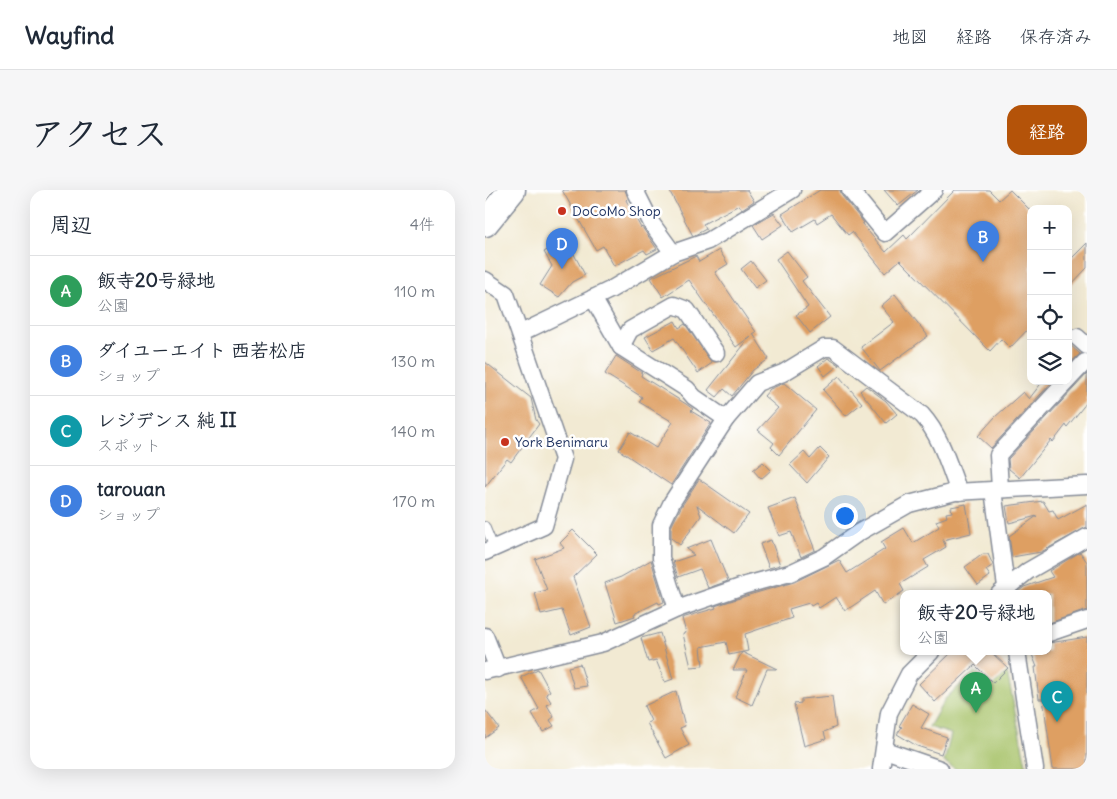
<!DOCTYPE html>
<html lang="ja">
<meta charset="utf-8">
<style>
:root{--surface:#fff;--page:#f6f6f7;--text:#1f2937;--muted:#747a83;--line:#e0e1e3;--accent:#b45309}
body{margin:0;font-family:Delius,"Klee One",sans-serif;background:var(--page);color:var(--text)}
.controls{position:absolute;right:15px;top:15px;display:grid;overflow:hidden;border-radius:10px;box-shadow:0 5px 20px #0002}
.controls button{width:45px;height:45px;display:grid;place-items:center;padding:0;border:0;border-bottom:1px solid var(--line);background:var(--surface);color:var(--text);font:25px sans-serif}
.you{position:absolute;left:359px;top:325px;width:18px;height:18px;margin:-12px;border:4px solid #fff;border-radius:50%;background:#1a73e8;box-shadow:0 0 0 8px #1a73e833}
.badge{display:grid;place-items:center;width:32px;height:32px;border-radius:50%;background:var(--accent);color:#fff;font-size:16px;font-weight:700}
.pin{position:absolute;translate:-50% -41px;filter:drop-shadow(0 1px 2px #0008)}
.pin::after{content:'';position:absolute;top:26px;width:18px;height:15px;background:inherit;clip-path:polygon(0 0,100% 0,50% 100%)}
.popup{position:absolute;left:415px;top:400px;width:152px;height:65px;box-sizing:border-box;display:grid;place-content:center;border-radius:10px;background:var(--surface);filter:drop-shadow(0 1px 4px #0005);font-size:16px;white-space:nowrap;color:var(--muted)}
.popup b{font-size:19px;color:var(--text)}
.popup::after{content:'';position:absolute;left:50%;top:100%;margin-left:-10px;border:10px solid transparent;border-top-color:var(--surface)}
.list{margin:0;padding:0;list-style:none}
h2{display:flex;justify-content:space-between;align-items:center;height:65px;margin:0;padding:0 20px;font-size:21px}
h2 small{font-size:16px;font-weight:400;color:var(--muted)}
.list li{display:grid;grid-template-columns:32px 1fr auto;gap:15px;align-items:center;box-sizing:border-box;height:70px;padding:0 20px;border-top:1px solid var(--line)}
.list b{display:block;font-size:19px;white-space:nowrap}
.list p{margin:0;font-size:16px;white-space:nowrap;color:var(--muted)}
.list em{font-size:16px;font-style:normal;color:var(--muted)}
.icon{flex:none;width:28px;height:28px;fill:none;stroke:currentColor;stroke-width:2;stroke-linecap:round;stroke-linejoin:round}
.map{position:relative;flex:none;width:602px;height:579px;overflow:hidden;border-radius:15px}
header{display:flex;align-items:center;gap:30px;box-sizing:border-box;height:70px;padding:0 25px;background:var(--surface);border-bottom:1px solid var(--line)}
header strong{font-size:24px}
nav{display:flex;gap:28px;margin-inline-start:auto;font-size:18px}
.intro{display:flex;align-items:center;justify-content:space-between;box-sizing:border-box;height:120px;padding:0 30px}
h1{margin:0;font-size:35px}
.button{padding:12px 22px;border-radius:15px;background:var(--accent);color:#fff;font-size:18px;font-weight:700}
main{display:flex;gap:30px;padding:0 30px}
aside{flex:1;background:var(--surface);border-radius:15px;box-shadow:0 5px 20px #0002}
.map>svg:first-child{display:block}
.green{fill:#a8c36a;stroke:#627964}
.building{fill:#de9f62}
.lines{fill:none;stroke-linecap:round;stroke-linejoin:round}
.service-casing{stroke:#868c98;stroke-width:10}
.minor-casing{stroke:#868c98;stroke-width:19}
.trunk-casing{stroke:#868c98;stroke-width:29}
.service{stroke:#fff;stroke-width:8}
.minor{stroke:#fff;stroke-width:16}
.trunk{stroke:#fff;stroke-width:26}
.poi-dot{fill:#c8321e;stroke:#fff;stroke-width:2}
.labels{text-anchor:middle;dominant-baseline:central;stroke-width:5;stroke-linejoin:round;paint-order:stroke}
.poi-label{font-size:14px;fill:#1b2f5e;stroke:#fff;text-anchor:start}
</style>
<header>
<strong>Wayfind</strong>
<nav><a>地図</a><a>経路</a><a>保存済み</a></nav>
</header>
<div class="intro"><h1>アクセス</h1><a class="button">経路</a></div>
<main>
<aside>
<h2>周辺<small>4件</small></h2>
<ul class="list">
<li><span class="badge" style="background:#2e9e5b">A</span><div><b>飯寺20号緑地</b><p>公園</p></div><em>110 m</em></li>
<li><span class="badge" style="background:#3f7fe0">B</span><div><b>ダイユーエイト 西若松店</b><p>ショップ</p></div><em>130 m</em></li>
<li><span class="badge" style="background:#0f9aa8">C</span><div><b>レジデンス 純 II</b><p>スポット</p></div><em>140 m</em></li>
<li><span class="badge" style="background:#3f7fe0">D</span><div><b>tarouan</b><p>ショップ</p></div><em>170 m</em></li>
</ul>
</aside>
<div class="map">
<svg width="602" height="579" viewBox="0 0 602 579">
<rect width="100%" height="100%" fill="#fff"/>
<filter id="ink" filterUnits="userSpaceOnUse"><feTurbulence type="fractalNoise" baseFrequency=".02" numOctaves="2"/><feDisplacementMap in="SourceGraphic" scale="10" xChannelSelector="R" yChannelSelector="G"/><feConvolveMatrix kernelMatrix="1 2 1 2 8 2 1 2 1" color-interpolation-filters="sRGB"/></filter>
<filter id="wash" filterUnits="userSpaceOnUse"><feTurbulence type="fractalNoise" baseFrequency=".0096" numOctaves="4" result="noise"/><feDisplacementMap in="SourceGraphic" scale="20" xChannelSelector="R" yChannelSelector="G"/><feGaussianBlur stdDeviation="1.12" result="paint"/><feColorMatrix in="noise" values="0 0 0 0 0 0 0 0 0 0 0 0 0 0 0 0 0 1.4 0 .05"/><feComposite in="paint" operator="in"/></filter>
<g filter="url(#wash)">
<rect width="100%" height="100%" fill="#f2ead3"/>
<path class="green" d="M490 481 508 496 522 482 542 579H471L459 572 466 544 444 537 460 509Z"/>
<g id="blocks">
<g class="building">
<path d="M77 0H140L143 8 141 10 156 38 157 37 172 59 162 64 159 60 129 76 118 56 111 60Z"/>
<path d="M184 0H262L269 11 257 19 254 15 218 34 221 39 208 46Z"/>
<path d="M335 0H355L357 6 379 33 377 34 401 62 419 45 422 49 470 0H504L514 10 525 0 546 21V136L525 158 516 149 505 161 415 70 400 83 367 42 363 45 346 24 332 33 330 29 308 42 297 24Z"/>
<path d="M399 0H433L413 16Z"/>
<path d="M289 23 298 35 277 49 268 35Z"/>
<path d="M81 49 100 85 87 92 74 107 55 95 67 76 59 62Z"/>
<path d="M602 53V78L583 98V72Z"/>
<path d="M234 60 243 74 230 82 271 142 268 144 284 169 268 180 247 206 239 199 232 207 223 200 266 146 251 157 204 90 178 107 166 88 211 66 214 72Z"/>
<path d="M302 61 322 87 317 91 345 127 325 143 311 125 323 117 291 69Z"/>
<path d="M266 71 281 90 270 98 256 79Z"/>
<path d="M410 104 443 146 395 181 376 157 409 132 396 116Z"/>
<path d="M190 131 194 138 200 134 227 173 213 183 189 148 168 160 160 147Z"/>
<path d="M583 153 595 164 583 175Z"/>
<path d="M131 166 157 183 156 186 201 214 208 219 206 221 226 233 186 295 134 260 145 242 171 258 188 232 154 212 157 207 120 184Z"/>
<path d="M343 168 354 175 340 186 333 176Z"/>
<path d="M0 172 46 208 51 230 54 234 26 272 22 269 0 297Z"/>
<path d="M602 184V212L582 237 581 235 568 252 566 250 535 288 524 279 523 269Z"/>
<path d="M354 186 377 213 361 226 338 200Z"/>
<path d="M558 191H568L506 258 493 246 510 227 538 202 544 209Z"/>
<path d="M299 193 331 220 294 265 286 257 289 253 273 240 293 218 279 206 285 199Z"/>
<path d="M381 196 401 211 412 224 401 233 375 201Z"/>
<path d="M335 258 344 267 322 293 305 275 319 262 325 269Z"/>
<path d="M278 272 286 280 276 289 268 280Z"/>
<path d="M214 289 264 324 249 343 212 315 216 326 195 355 186 348V337L196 317Z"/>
<path d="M310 308 330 360 316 367 306 342 294 346 283 318Z"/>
<path d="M558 311 564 321 568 320 573 330 602 314V337L556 362 527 367 524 346 552 326 524 333 521 316Z"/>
<path d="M481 314 486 343 458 350 461 357 439 370 443 377 415 394 419 401 398 415 390 401 360 421 351 407 334 418 331 413 326 416 324 413 304 419 307 428 260 444 263 461 244 465 241 452 216 457 218 476 206 477 198 444 201 443 197 428 231 418 230 416 264 405 309 392 354 370 362 383 400 359 396 352 419 338 428 353 454 337 451 331 462 327 461 323 467 322 466 317Z"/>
<path d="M88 340 112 364 88 387 106 437 86 445 77 420 56 425 50 403 62 400 50 369 79 358 75 353Z"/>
<path d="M226 349 243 391 223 398 215 379 193 387 188 372 209 365 201 359Z"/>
<path d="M286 350 295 375 284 378 275 354Z"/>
<path d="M595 362 602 372V420L564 433V404L532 403 539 397 568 387 564 381Z"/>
<path d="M498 364H503L508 375 501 380 505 386 493 395 480 377Z"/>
<path d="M166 370 179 412 174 414 173 412 149 424 150 426 132 432 120 393 136 387Z"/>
<path d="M175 443 188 489 180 492 171 470 163 472 156 448Z"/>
<path d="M602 447V579H568L558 509H554L550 477H552L546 462H564V453Z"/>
<path d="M257 462 292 479H282L267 515 250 507 262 480H248Z"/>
<path d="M467 462H506L523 478 508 493 490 475 450 512 434 494Z"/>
<path d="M95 474 102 496 89 498 83 477Z"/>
<path d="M53 479 65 501 61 504 66 512 62 515 69 527 65 530 69 536 58 542 47 523 54 519 36 487Z"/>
<path d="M191 501 200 536 195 538 204 555 181 568 162 533 166 531 159 516Z"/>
<path d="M347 506 351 537 339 542 341 549 319 556 309 514 316 513V509Z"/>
<path d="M427 514 444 524 436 538 462 547 456 564 432 556 412 544 417 537 414 536Z"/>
<path d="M0 520 14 538 0 548Z"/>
</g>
</g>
</g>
<g filter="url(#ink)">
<use href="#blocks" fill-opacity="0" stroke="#868c98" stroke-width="1"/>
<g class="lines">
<defs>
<path id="service" d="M0 336 9 358"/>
<g id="minor">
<path d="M150 0 167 34 188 63"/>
<path d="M365 0 400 43 449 0"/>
<path d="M0 90 21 104 78 269 59 336 0 362"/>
<path d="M108 108 136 157 202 199 209 207 241 229"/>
<path d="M36 143 125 100 188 63 223 51 307 0"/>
<path d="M592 147 602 156"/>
<path d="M136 157 145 140 189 115 202 120 231 163"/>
<path d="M583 190 600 172"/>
<path d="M515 299 513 265 582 191"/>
<path d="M508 300 522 404"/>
<path d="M514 404 543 381 602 347"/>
<path d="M192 419 176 368V335L187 312 241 229 272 193 298 183 339 158H348L437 225C456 246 464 276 474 302"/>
<path d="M564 443 602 430"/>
<path d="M0 446 13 479"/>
<path d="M532 462 550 579"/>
<path d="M0 481 118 453 192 419 261 395 305 383 339 367 373 343 424 314 470 302 602 295"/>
<path d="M400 560 455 579"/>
<path d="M396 579 404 523 424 484 446 462"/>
</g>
<path id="trunk" d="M0 33 27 0"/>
</defs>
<use href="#service" class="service-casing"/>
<use href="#minor" class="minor-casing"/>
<use href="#trunk" class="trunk-casing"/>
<use href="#service" class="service"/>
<use href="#minor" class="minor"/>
<use href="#trunk" class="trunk"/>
</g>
</g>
<g class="poi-dot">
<circle cx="77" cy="21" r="5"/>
<circle cx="20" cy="252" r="5"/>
</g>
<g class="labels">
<g class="poi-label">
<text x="87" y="21">DoCoMo Shop</text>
<text x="30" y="252">York Benimaru</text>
</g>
</g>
</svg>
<div class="controls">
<button>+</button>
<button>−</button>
<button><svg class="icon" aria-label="locate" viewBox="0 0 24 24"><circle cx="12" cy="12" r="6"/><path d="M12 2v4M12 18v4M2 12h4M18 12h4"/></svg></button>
<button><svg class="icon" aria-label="layers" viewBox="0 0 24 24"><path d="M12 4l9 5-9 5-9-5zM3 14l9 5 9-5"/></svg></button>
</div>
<div class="you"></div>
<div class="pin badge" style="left:491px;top:523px;background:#2e9e5b">A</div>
<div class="popup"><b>飯寺20号緑地</b>公園</div>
<div class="pin badge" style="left:498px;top:72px;background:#3f7fe0">B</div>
<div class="pin badge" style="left:572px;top:532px;background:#0f9aa8">C</div>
<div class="pin badge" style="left:77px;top:79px;background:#3f7fe0">D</div>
</div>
</main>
